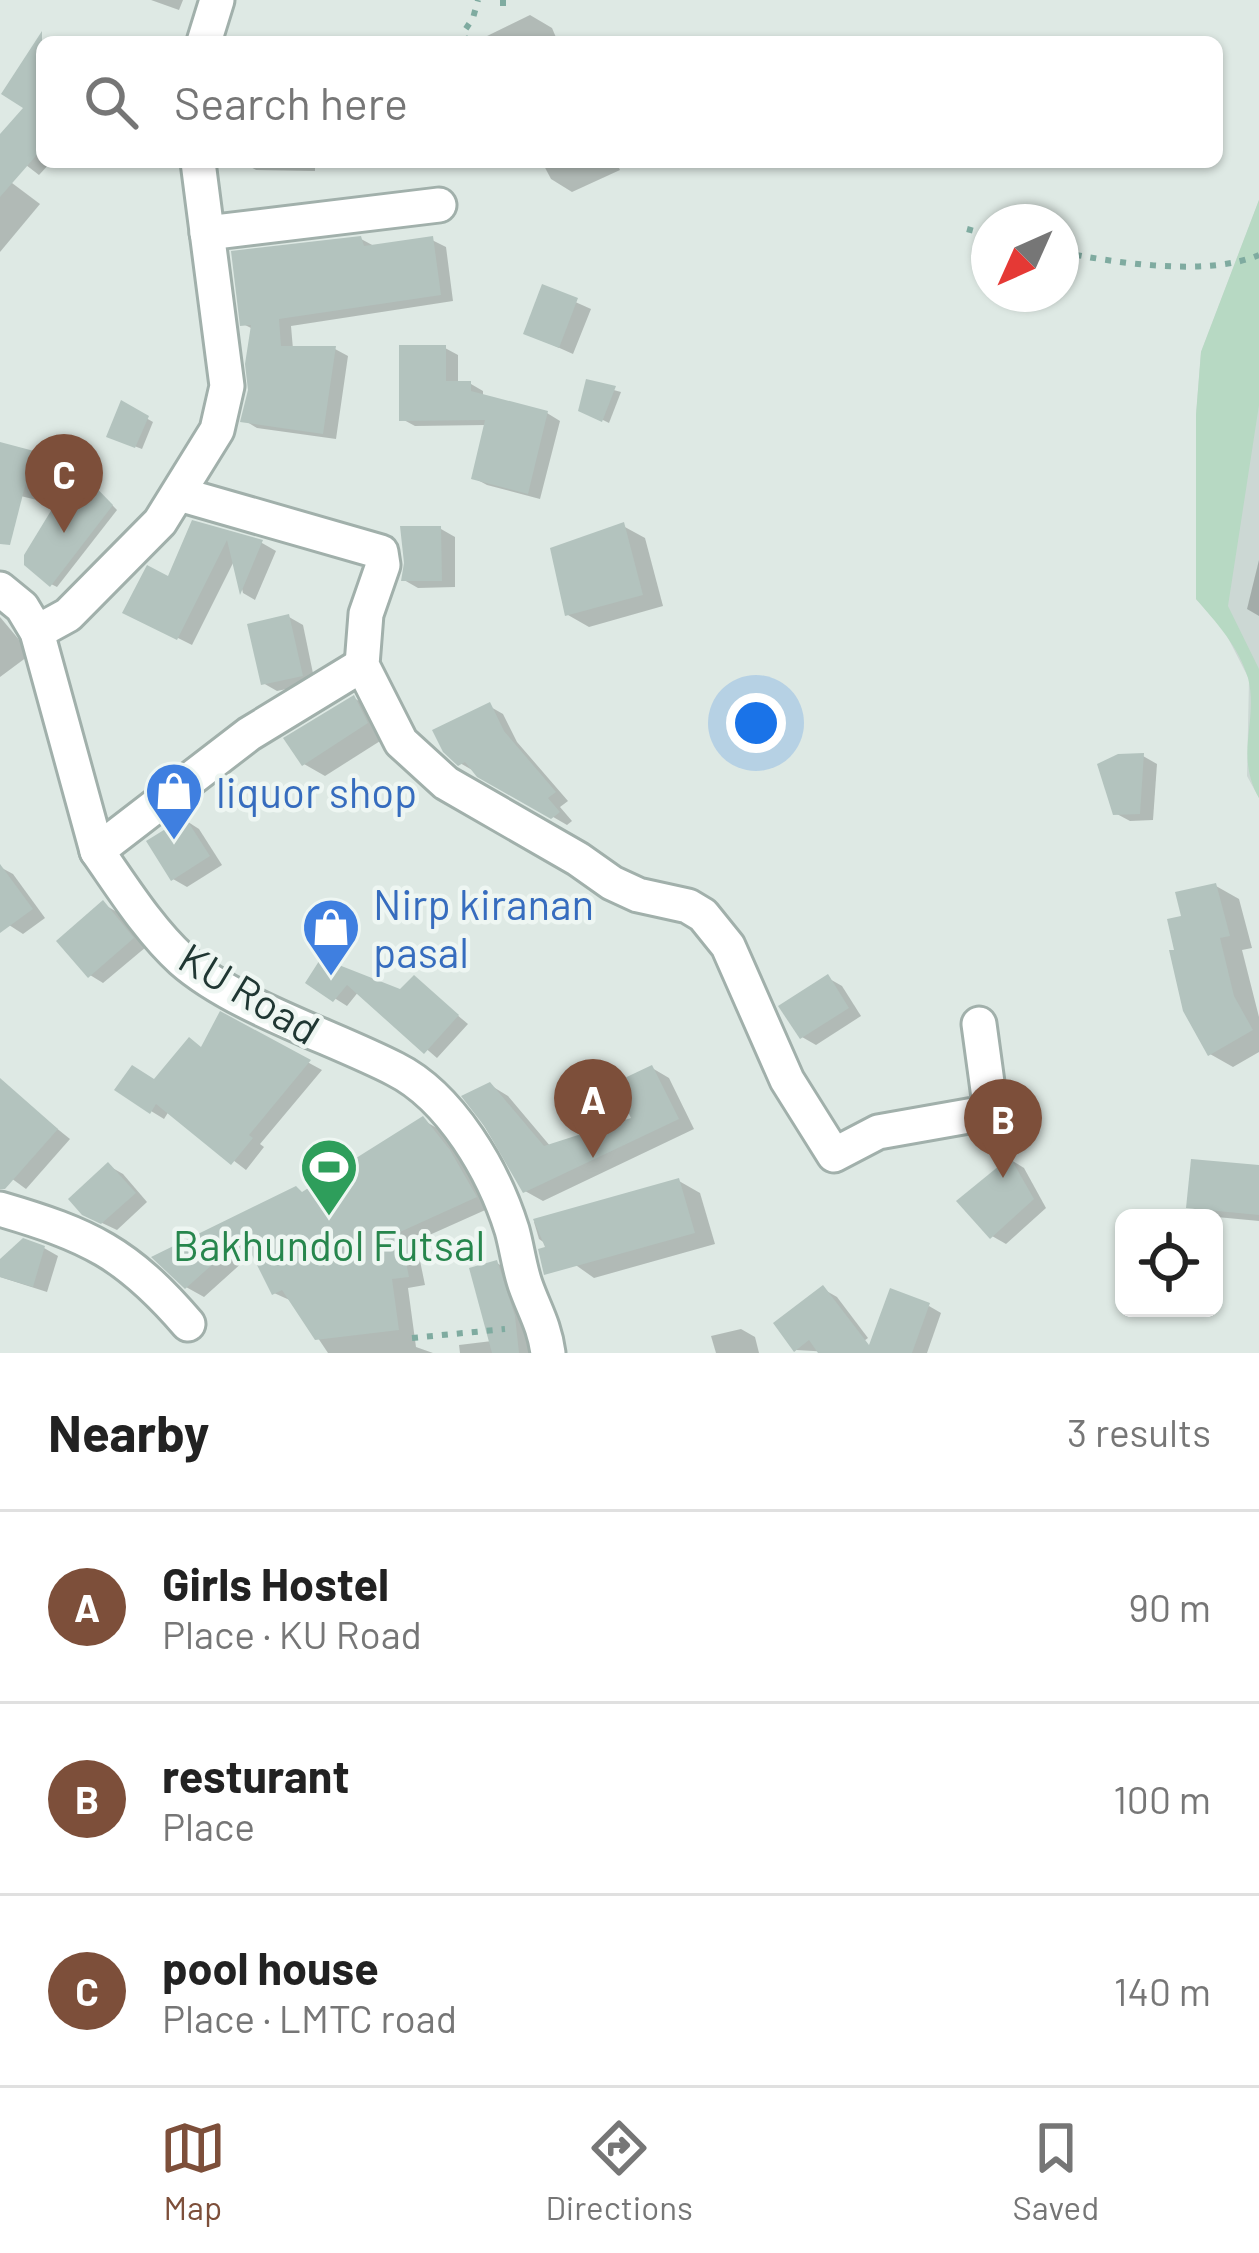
<!DOCTYPE html>
<meta charset="utf-8">
<style>
:root{--surface:#fff;--page:#f2f2f2;--text:#222;--muted:#767676;--line:#e0e0e0;--accent:#7d4f3a}
body{margin:0;font-family:Barlow,sans-serif;background:var(--page);color:var(--text)}
.controls{position:absolute;right:36px;bottom:36px;display:grid;overflow:hidden;border-radius:18px;box-shadow:0 3px 9px #0004}
.controls button{width:108px;height:108px;display:grid;place-items:center;padding:0;border:0;border-bottom:3px solid var(--line);background:var(--surface);color:var(--text);font:60px sans-serif}
.compass{position:absolute;left:971px;top:204px;width:108px;height:108px;border-radius:50%;background:var(--surface);box-shadow:0 3px 9px #0004;rotate:225deg}
.you{position:absolute;left:756px;top:723px;width:42px;height:42px;margin:-30px;border:9px solid #fff;border-radius:50%;background:#1a73e8;box-shadow:0 0 0 18px #1a73e833}
.badge{display:grid;place-items:center;width:78px;height:78px;border-radius:50%;background:var(--accent);color:#fff;font-size:39px;font-weight:700}
.pin{position:absolute;translate:-50% -99px;filter:drop-shadow(0 3px 6px #0008)}
.pin::after{content:'';position:absolute;top:63px;width:42px;height:36px;background:inherit;clip-path:polygon(0 0,100% 0,50% 100%)}
.list{margin:0;padding:0;list-style:none}
h2{display:flex;justify-content:space-between;align-items:center;height:156px;margin:0;padding:0 48px;font-size:51px}
h2 small{font-size:39px;font-weight:400;color:var(--muted)}
.list li{display:grid;grid-template-columns:78px 1fr auto;gap:36px;align-items:center;box-sizing:border-box;height:192px;padding:0 48px;border-top:3px solid var(--line)}
.list b{display:block;font-size:45px;white-space:nowrap}
.list p{margin:0;font-size:39px;white-space:nowrap;color:var(--muted)}
.list em{font-size:39px;font-style:normal;color:var(--muted)}
.icon{flex:none;width:66px;height:66px;fill:none;stroke:currentColor;stroke-width:2;stroke-linecap:round;stroke-linejoin:round}
.map{position:relative;flex:none;width:1259px;height:1353px;overflow:hidden}
.search{position:absolute;background:var(--surface);box-shadow:0 3px 9px #0004;left:36px;right:36px;top:36px;height:132px;display:flex;align-items:center;gap:30px;box-sizing:border-box;padding:0 42px;border-radius:18px;color:var(--muted);font-size:45px}
.sheet{height:732px;background:var(--surface)}
nav{display:flex;justify-content:space-around;align-items:center;box-sizing:border-box;height:168px;border-top:3px solid var(--line);background:var(--surface);font-size:33px;color:var(--muted)}
nav a{display:grid;justify-items:center;gap:6px}
nav .on{color:var(--accent)}
.map>svg:first-child{display:block}
.built{fill:#ccd8d4}
.green{fill:#b7d9c3}
.shadow{fill:#0003}
.building{fill:#b3c3be}
.lines{fill:none;stroke-linecap:round;stroke-linejoin:round}
.minor-casing{stroke:#a1b0ab;stroke-width:39}
.path{stroke:#7faba0;stroke-width:6;stroke-dasharray:6 9;stroke-linecap:butt}
.minor{stroke:#fff;stroke-width:33}
.labels{text-anchor:middle;dominant-baseline:central;stroke-width:9;stroke-linejoin:round;paint-order:stroke}
.shop-label{font-size:42px;fill:#366cbe;stroke:#eef6f2;text-anchor:start}
.street-label{font-size:42px;fill:#203733;stroke:#eef6f2}
.leisure-label{font-size:42px;fill:#27864d;stroke:#eef6f2}
</style>
<div class="map">
<svg width="1259" height="1353" viewBox="0 0 1259 1353">
<rect width="100%" height="100%" fill="#dee9e4"/>
<path class="built" d="M1259 200V798L1247 776 1249 679 1224 630 1196 599V415L1201 352Z"/>
<path class="green" d="M1259 200V405L1228 606 1259 669V798C1234 754 1259 720 1248 678 1239 647 1216 622 1196 599V415L1201 352Z"/>
<g class="shadow">
<path d="M151 0H183L179 10Z"/>
<path d="M530 15 552 28 558 42H485L483 38Z"/>
<path d="M42 61V162H51L39 175 0 145V138L27 107Z"/>
<path d="M242 162H315V171L256 170Z"/>
<path d="M542 162H616L620 170 572 192 551 179Z"/>
<path d="M0 174 40 204 0 252Z"/>
<path d="M361 239 376 247 432 240 446 247 453 301 291 326 293 349H335L348 356 336 439 257 428 244 420 251 390 253 329 243 324Z"/>
<path d="M544 288 591 309 573 354 526 333Z"/>
<path d="M445 348 458 355V384H471L483 391V397L547 413 560 421 540 499 487 485 474 478 486 425 415 426 402 419Z"/>
<path d="M588 383 621 392 609 423 581 409Z"/>
<path d="M122 404 153 422 142 449 116 439Z"/>
<path d="M33 457 46 465 37 500 0 491V473Z"/>
<path d="M83 475 117 510 57 587 51 584Z"/>
<path d="M194 523 262 543 276 551 255 600 243 593 235 559 192 645 140 619 169 580Z"/>
<path d="M623 526 645 538 663 606 589 627 568 615Z"/>
<path d="M441 529 455 537V587L418 588 404 580Z"/>
<path d="M1259 560V616L1247 609Z"/>
<path d="M0 617 31 654 0 677Z"/>
<path d="M289 617 303 625 315 683 277 691 263 683Z"/>
<path d="M354 698 375 711 388 736 325 776 304 764Z"/>
<path d="M489 706 503 714 517 742 568 801 560 807 572 821 567 825 460 763Z"/>
<path d="M1143 756 1157 764 1153 820 1130 821 1115 813Z"/>
<path d="M185 820 199 829 222 865 187 887 173 879Z"/>
<path d="M0 867 13 874 45 918 23 934 9 925 0 913Z"/>
<path d="M1216 886 1239 899 1252 948 1242 950 1259 1017V1052L1233 1067 1210 1054 1178 952 1185 918Z"/>
<path d="M103 904 117 912 146 947 103 983 90 975Z"/>
<path d="M323 962 401 993 414 979 468 1024 437 1058 359 991 347 1006 309 982Z"/>
<path d="M828 978 842 986 861 1016 816 1045 802 1037Z"/>
<path d="M221 1015 322 1070 260 1144 264 1147 246 1170 169 1111 164 1119 151 1111 155 1082 203 1049Z"/>
<path d="M652 1068 669 1078 694 1129 543 1201 525 1191 466 1097 490 1085 508 1096 551 1147 635 1120Z"/>
<path d="M9 1090 70 1139 26 1189 0 1170V1099Z"/>
<path d="M423 1120 440 1130 468 1163 492 1207 416 1241 425 1285 408 1288 416 1347 433 1353H328L294 1302 274 1293 254 1252 204 1297 186 1287 156 1258 305 1194Z"/>
<path d="M1011 1160 1024 1168 1046 1208 1006 1244 992 1236Z"/>
<path d="M109 1166 123 1174 147 1202 117 1230 100 1222Z"/>
<path d="M1259 1170V1221L1206 1216 1190 1206Z"/>
<path d="M679 1181 700 1193 715 1244 594 1278 539 1239 534 1222Z"/>
<path d="M44 1248 58 1256 47 1292 0 1277V1263Z"/>
<path d="M497 1263 511 1272 536 1353H460L459 1345 492 1341Z"/>
<path d="M823 1289 837 1297 868 1338 847 1353 796 1350Z"/>
<path d="M929 1306 941 1313 927 1353H863Z"/>
<path d="M741 1329 755 1337 759 1353H716L711 1336Z"/>
</g>
<g class="building">
<path d="M42 31V149L0 197V134L23 108 1 94Z"/>
<path d="M361 236 364 246 433 236 441 295 279 319 281 346H336L323 434 240 422 248 390 245 364 251 325 240 326 231 251Z"/>
<path d="M542 284 578 298 559 348 523 334Z"/>
<path d="M399 345H446V381H471V391L548 411 528 494 471 479 485 420 399 421Z"/>
<path d="M586 379 616 386 602 422 578 411Z"/>
<path d="M121 400 149 416 135 448 106 437Z"/>
<path d="M0 442 34 451 10 545 0 544Z"/>
<path d="M77 468 113 505 50 587 24 565V555Z"/>
<path d="M192 520 263 540 240 595 227 540 177 640 122 613 147 565 168 576Z"/>
<path d="M624 522 643 595 565 616 550 548Z"/>
<path d="M400 526H441L442 581H401L404 563Z"/>
<path d="M289 614 303 676 261 685 247 624Z"/>
<path d="M354 695 368 723 302 766 283 738Z"/>
<path d="M490 702 504 731 556 792 548 798 560 812 551 819 477 777 465 762 458 766 443 752 432 730Z"/>
<path d="M1144 753 1140 814 1113 815 1097 764 1118 754Z"/>
<path d="M185 817 210 856 171 881 146 841Z"/>
<path d="M0 864 33 909 0 933Z"/>
<path d="M1216 883 1230 936 1220 938 1234 996 1253 1030 1208 1056 1183 1011 1169 950H1174L1167 919 1181 916 1175 892Z"/>
<path d="M103 900 134 938 88 978 56 941Z"/>
<path d="M321 958 400 989 414 975 459 1015 424 1054 347 985 333 1002 305 983Z"/>
<path d="M828 974 849 1008 800 1039 778 1006Z"/>
<path d="M220 1011 311 1060 249 1135 253 1138 231 1165 156 1104 150 1114 114 1090 132 1065 154 1079 189 1037 201 1047Z"/>
<path d="M652 1065 679 1119 523 1193 485 1127 461 1096 490 1082 544 1146 631 1118 614 1083Z"/>
<path d="M0 1078 58 1129 5 1189H0Z"/>
<path d="M423 1116 450 1150 477 1197 400 1232 409 1277 392 1279 399 1330 315 1340 282 1290 272 1295 243 1237 185 1289 151 1257 296 1186 302 1192Z"/>
<path d="M1010 1157 1034 1199 990 1239 956 1201Z"/>
<path d="M1191 1159 1259 1165V1215L1186 1208Z"/>
<path d="M108 1162 136 1193 101 1224 82 1215 68 1199Z"/>
<path d="M679 1178 695 1233 544 1275 538 1249 545 1247 533 1219Z"/>
<path d="M23 1238 45 1246 33 1287 0 1277V1259Z"/>
<path d="M497 1260 515 1316 519 1353H492L469 1268Z"/>
<path d="M823 1285 869 1345 890 1288 930 1303 912 1353H818L809 1340 794 1352 773 1323Z"/>
</g>
<g class="lines">
<defs>
<g id="minor">
<path d="M204 42 217 0"/>
<path d="M207 233 439 205"/>
<path d="M179 494 381 552 383 565 366 614 362 665 401 742 446 783 578 859 612 883 638 895 688 906 703 915 728 946 787 1080 834 1155 878 1132 991 1112 979 1024"/>
<path d="M0 589 22 607 37 632 97 851C123 888 149 930 182 960 234 1006 333 1037 395 1069 451 1097 494 1172 512 1230 517 1248 519 1266 525 1284 534 1310 544 1324 548 1353"/>
<path d="M37 632 68 615 160 522 217 430 227 386 198 162"/>
<path d="M97 851 249 734 362 665"/>
<path d="M0 1209C89 1235 127 1253 188 1324"/>
</g>
</defs>
<use href="#minor" class="minor-casing"/>
<g class="path">
<path d="M503 6V0"/>
<path d="M467 42 463 33 473 18 478 0"/>
<path d="M967 229 989 235"/>
<path d="M1061 252C1116 263 1207 277 1259 255"/>
<path d="M412 1338 505 1329"/>
</g>
<use href="#minor" class="minor"/>
</g>
<defs>
<symbol id="shop-pin" viewBox="-11 -11 22 30"><path d="M0 17L-7.5 6A9.5 9.5 0 1 1 7.5 6Z" fill="#3f7fe0" stroke="#eef6f2"/><path d="M-5-2.5h2.3a2.7 3.5 0 0 1 5.4 0H5L5.5 6h-11ZM-1.5-2.5h3a1.5 2.3 0 0 0-3 0Z" fill="#fff"/></symbol>
<symbol id="stadium-pin" viewBox="-11 -11 22 30"><path d="M0 17L-7.5 6A9.5 9.5 0 1 1 7.5 6Z" fill="#2e9e5b" stroke="#eef6f2"/><path d="M0-5a6.5 5 0 1 0 0 10a6.5 5 0 1 0 0-10ZM-3.5-1.8h7v3.6h-7Z" fill="#fff"/></symbol>
</defs>
<g fill-rule="evenodd">
<use href="#shop-pin" x="141" y="758" width="66" height="90"/>
<use href="#shop-pin" x="298" y="894" width="66" height="90"/>
<use href="#stadium-pin" x="296" y="1134" width="66" height="90"/>
</g>
<g class="labels">
<g class="shop-label">
<text x="216" y="791">liquor shop</text>
<text x="373" y="903">Nirp kiranan<tspan x="373" dy="48">pasal</tspan></text>
</g>
<g class="street-label">
<text transform="translate(250 992) rotate(31)">KU Road</text>
</g>
<g class="leisure-label">
<text x="329" y="1244">Bakhundol Futsal</text>
</g>
</g>
</svg>
<div class="controls">
<button><svg class="icon" aria-label="locate" viewBox="0 0 24 24"><circle cx="12" cy="12" r="6"/><path d="M12 2v4M12 18v4M2 12h4M18 12h4"/></svg></button>
</div>
<svg class="compass" viewBox="-18 -18 36 36"><path d="M0-13l5 13h-10z" fill="#e53935"/><path d="M0 13l5-13h-10z" fill="#767676"/></svg>
<div class="you"></div>
<div class="pin badge" style="left:593px;top:1158px">A</div>
<div class="pin badge" style="left:1003px;top:1178px">B</div>
<div class="pin badge" style="left:64px;top:533px">C</div>
<div class="search"><svg class="icon" aria-label="search" viewBox="0 0 24 24"><circle cx="10" cy="10" r="6"/><path d="M15 15l6 6"/></svg>Search here</div>
</div>
<section class="sheet">
<h2>Nearby<small>3 results</small></h2>
<ul class="list">
<li><span class="badge">A</span><div><b>Girls Hostel</b><p>Place · KU Road</p></div><em>90 m</em></li>
<li><span class="badge">B</span><div><b>resturant</b><p>Place</p></div><em>100 m</em></li>
<li><span class="badge">C</span><div><b>pool house</b><p>Place · LMTC road</p></div><em>140 m</em></li>
</ul>
</section>
<nav>
<a class="on"><svg class="icon" aria-label="map" viewBox="0 0 24 24"><path d="M3 6l6-2 6 2 6-2v14l-6 2-6-2-6 2zM9 4v14M15 6v14"/></svg>Map</a>
<a><svg class="icon" aria-label="directions" viewBox="0 0 24 24"><path d="M12 3l9 9-9 9-9-9zM9 14v-3h6M13 9l2 2-2 2"/></svg>Directions</a>
<a><svg class="icon" aria-label="saved" viewBox="0 0 24 24"><path d="M7 4h10v16l-5-4-5 4z"/></svg>Saved</a>
</nav>
